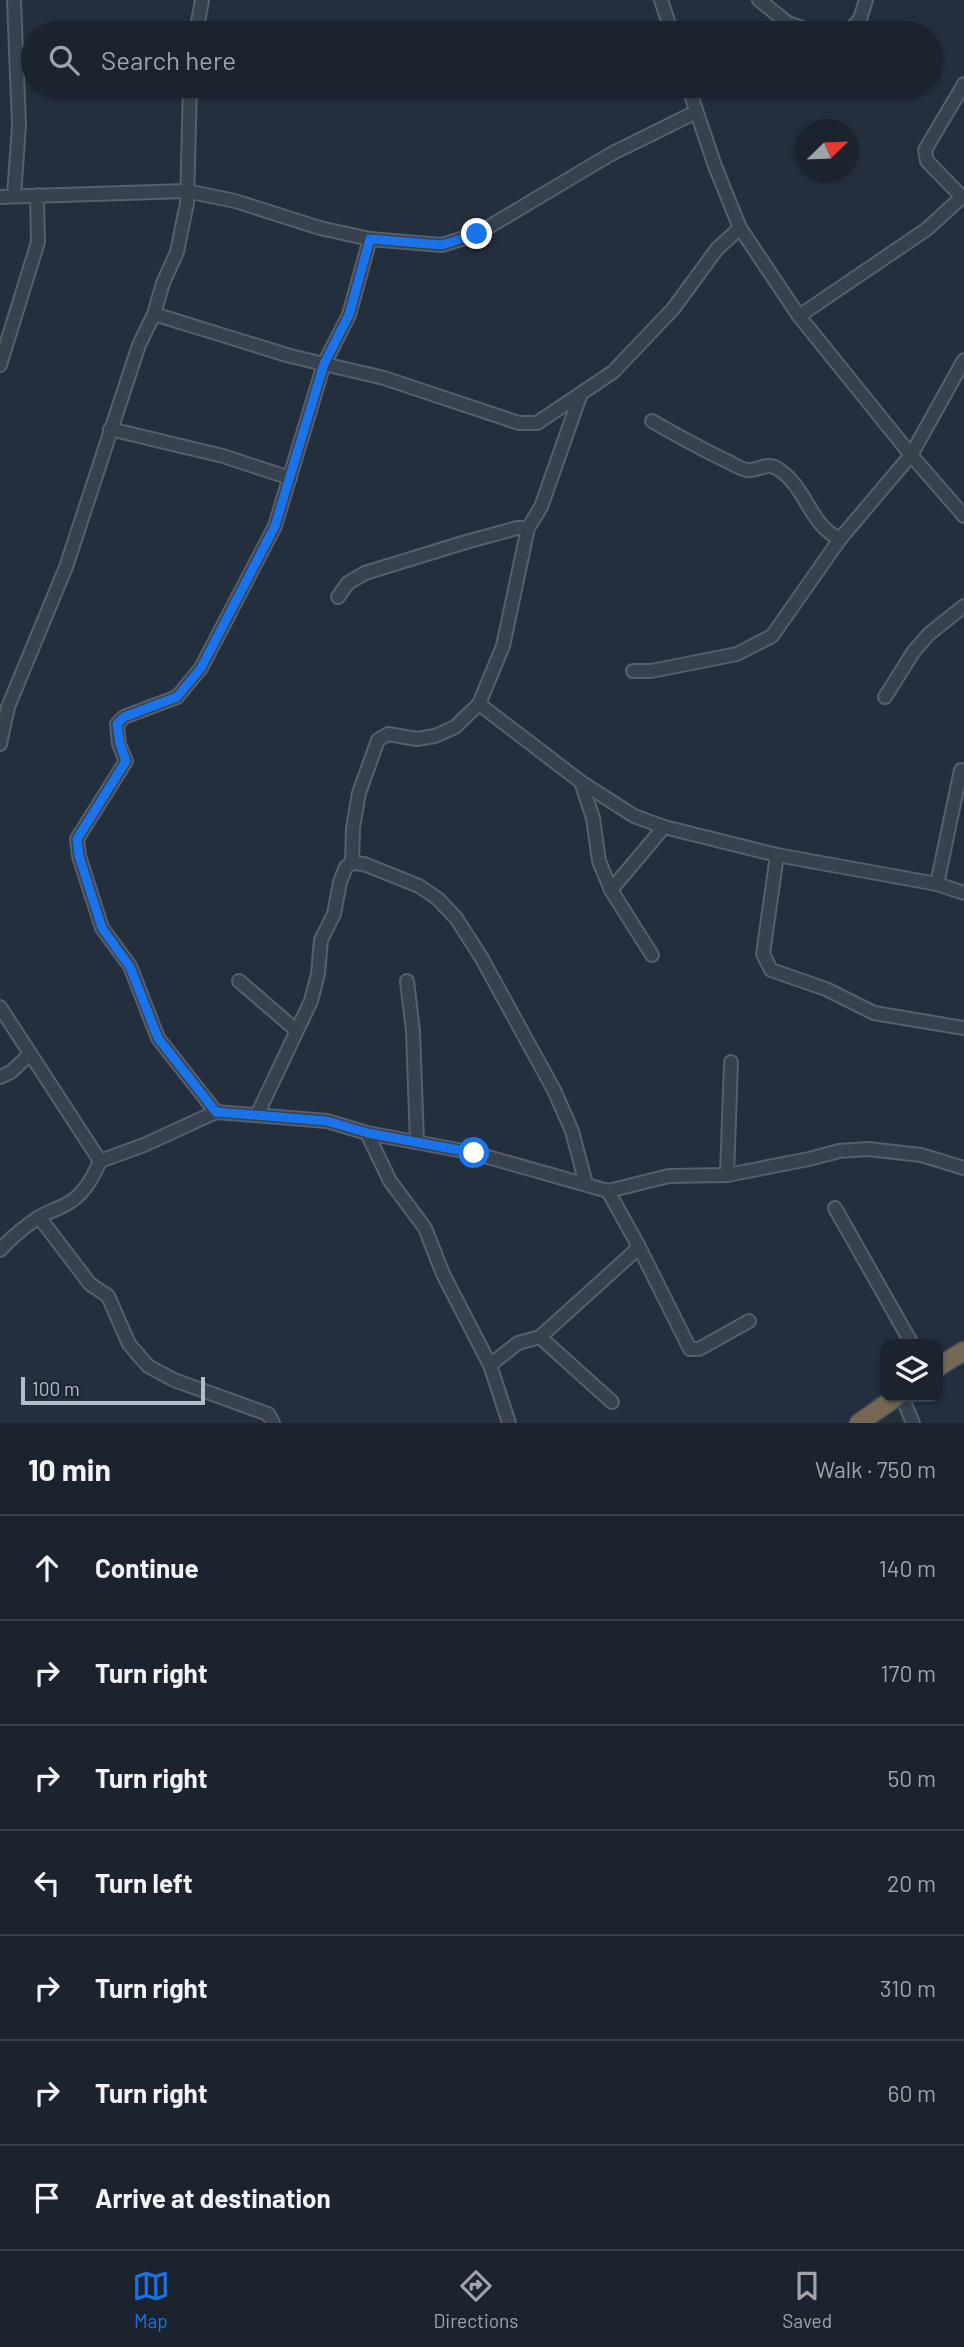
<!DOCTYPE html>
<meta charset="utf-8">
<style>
:root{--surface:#1b232e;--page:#282f3a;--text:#f1f3f6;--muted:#a0a4aa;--line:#39404a;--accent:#1a73e8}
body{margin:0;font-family:Barlow,sans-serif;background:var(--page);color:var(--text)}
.controls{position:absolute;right:21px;bottom:21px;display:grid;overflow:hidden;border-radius:14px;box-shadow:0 2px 5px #0004}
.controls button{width:63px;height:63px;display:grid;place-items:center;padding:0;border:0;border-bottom:2px solid var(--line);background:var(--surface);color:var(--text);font:35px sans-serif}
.compass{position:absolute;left:796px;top:119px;width:63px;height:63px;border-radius:50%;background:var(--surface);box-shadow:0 2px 5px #0004;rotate:67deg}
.scale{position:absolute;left:21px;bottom:18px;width:184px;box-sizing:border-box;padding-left:7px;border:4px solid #b4bcc9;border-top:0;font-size:19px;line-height:24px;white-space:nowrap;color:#b4bcc9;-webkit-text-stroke:5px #1d2633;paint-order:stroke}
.stop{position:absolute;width:21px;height:21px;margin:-16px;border:5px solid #1a73e8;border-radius:50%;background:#fff}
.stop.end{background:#1a73e8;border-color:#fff;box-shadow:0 2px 7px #0008}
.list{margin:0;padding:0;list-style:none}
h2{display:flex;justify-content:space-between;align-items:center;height:91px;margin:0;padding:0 28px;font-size:30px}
h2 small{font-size:23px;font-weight:400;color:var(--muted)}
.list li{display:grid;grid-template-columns:46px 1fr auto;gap:21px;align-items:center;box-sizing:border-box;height:105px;padding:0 28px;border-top:2px solid var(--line)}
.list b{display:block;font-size:26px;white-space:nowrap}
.list em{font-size:23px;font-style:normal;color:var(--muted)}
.icon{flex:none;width:38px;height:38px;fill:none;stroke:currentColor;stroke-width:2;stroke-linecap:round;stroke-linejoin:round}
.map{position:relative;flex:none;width:964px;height:1423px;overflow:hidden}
.search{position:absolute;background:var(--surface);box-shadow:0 2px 5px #0004;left:21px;right:21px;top:21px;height:77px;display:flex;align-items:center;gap:18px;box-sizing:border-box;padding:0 24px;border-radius:38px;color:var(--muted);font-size:26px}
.sheet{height:826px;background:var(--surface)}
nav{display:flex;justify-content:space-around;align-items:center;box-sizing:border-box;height:98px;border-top:2px solid var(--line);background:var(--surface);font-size:19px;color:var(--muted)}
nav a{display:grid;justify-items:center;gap:4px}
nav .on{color:var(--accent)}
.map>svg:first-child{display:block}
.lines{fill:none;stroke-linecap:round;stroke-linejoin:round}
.minor-casing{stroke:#565f6c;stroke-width:16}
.highway-casing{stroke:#434c59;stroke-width:21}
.minor{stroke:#38414e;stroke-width:12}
.highway{stroke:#746855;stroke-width:18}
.route{stroke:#1a73e8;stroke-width:9}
</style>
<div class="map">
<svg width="964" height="1423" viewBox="0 0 964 1423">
<rect width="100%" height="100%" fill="#242f3e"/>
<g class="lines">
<defs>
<g id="minor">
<path d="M661 0 672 33"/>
<path d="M759 0 788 23 816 33"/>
<path d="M196 33 202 0"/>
<path d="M847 33 860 19 866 0"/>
<path d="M688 86 715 166 740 228 799 316 911 455 964 516"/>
<path d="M14 196 19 125 14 0"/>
<path d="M0 197 186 191 235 201 320 228 370 239 442 245 477 234 611 154 696 112"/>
<path d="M154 314 290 356 384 378 519 423H537L613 372 673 309 717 249 740 228"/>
<path d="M799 316 927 229 962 197 927 161 925 150 964 84"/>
<path d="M0 365 38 242 37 195"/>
<path d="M652 421C677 435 701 449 727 461 733 464 741 469 747 470 758 472 766 461 778 469 807 487 809 525 840 539"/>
<path d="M110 429 223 456 290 478"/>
<path d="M338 597 348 583 365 573 466 542 517 528H528"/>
<path d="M633 671H651L737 654 772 636 840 539 911 455 964 360"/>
<path d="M885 697 914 651 929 634 964 606"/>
<path d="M479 704 581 782 634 816 664 827 777 855 937 884 964 893"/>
<path d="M0 744 8 707 66 567 139 345 154 314 163 283 177 252 187 203 190 86"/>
<path d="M581 782 593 818 599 861 611 890 652 955"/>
<path d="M777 855 763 954 771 970 826 989 874 1013 964 1028"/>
<path d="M352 863 353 828 359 793 378 740 388 734 417 739 435 736 455 727 479 704 503 646 528 528 541 507 580 396"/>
<path d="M937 884 961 770"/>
<path d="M611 890 664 827"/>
<path d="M239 981 296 1030"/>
<path d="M407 981 413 1031 417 1142"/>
<path d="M0 1007 100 1161 144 1145 216 1112 327 1121 367 1133 474 1153 608 1191 669 1176 727 1175 809 1159 839 1151 868 1149 921 1155 964 1168"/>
<path d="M0 1077 11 1072 30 1054"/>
<path d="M216 1112 158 1038 130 966 102 928 79 856 77 839 126 761 119 744 117 724 124 717 177 697 201 668 275 526 324 364 349 315 370 239"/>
<path d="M257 1115 311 1001 318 974 321 940 334 914 340 882 346 867 352 863 364 864 419 886 438 899 456 918 481 957 554 1090 572 1131 586 1184"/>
<path d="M367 1133 390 1181 425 1228 443 1274 490 1365 509 1423"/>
<path d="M727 1175 731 1062"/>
<path d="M835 1208 912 1344"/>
<path d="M39 1217 90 1284 108 1296 129 1344 148 1366 174 1380 268 1414 273 1423"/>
<path d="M638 1245 690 1349H699L749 1321"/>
<path d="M0 1250C11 1238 24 1227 38 1218 45 1213 55 1210 63 1206 82 1197 92 1180 100 1161"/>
<path d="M540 1337 612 1402"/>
<path d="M490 1365 518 1343 540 1337 634 1252 638 1245 608 1191"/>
<path d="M902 1397 913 1423"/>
</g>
<g id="highway">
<path d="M938 1367 964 1351"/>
<path d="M859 1423 896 1397"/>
</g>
</defs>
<use href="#minor" class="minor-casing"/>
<use href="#highway" class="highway-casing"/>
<use href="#minor" class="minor"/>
<use href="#highway" class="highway"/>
</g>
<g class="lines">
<path class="route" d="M474 1153 368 1133 327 1121 216 1112 158 1038 130 967 102 928 79 856 77 839 126 761 120 744 117 724 124 717 177 697 201 668 275 526 324 364 349 315 370 239 442 245 477 234"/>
</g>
</svg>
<div class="controls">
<button><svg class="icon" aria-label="layers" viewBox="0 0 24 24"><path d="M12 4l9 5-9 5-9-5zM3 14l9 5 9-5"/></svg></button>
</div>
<svg class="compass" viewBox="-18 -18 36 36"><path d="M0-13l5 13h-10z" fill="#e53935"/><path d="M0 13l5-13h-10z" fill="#a0a4aa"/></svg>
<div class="scale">100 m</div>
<div class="stop" style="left:474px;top:1153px"></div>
<div class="stop end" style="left:477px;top:234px"></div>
<div class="search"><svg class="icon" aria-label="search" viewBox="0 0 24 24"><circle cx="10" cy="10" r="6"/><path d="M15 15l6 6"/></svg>Search here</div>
</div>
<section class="sheet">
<h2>10 min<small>Walk · 750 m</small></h2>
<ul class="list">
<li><svg class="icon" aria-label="ahead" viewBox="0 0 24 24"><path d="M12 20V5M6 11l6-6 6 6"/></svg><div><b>Continue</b></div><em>140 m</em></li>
<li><svg class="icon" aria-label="right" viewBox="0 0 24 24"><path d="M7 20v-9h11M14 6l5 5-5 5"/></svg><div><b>Turn right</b></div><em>170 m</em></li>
<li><svg class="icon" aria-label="right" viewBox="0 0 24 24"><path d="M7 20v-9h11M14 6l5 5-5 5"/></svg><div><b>Turn right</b></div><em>50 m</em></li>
<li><svg class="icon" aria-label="left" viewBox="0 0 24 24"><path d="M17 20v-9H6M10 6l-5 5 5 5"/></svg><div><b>Turn left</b></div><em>20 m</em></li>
<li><svg class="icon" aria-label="right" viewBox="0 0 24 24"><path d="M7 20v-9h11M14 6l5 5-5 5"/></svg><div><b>Turn right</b></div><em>310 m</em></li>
<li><svg class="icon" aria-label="right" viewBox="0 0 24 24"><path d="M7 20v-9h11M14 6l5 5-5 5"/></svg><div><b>Turn right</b></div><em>60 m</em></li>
<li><svg class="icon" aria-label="arrive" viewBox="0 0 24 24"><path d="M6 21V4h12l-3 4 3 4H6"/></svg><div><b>Arrive at destination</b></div></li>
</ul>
</section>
<nav>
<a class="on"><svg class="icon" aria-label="map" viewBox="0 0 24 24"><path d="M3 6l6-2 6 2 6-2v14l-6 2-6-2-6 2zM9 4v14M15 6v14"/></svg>Map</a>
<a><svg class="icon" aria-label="directions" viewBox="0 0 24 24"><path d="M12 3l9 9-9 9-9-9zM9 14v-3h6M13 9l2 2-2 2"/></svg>Directions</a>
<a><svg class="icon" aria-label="saved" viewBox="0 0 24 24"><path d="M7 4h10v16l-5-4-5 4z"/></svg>Saved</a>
</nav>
